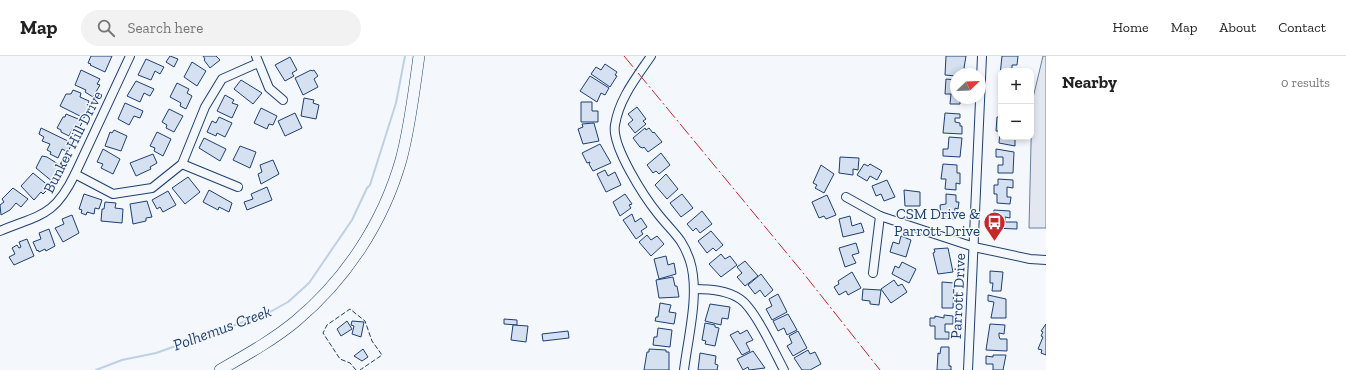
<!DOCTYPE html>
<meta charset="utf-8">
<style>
:root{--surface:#fff;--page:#f2f2f2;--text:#222;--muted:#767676;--line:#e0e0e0}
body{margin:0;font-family:"Zilla Slab",serif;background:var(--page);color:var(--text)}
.controls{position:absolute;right:12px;top:12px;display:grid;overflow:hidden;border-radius:8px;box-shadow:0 2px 6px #0003}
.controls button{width:36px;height:36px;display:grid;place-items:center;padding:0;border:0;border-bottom:1px solid var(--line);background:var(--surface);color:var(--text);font:20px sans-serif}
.compass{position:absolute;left:950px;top:12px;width:36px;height:36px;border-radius:50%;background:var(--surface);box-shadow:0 2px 6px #0003;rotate:67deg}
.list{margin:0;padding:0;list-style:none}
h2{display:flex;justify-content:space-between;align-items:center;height:52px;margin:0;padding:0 16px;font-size:17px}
h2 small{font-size:13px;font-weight:400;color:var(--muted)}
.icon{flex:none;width:22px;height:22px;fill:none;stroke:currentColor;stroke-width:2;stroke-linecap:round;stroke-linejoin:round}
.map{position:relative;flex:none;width:1046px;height:314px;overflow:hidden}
header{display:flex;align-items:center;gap:24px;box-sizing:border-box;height:56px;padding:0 20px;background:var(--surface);border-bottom:1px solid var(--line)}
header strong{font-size:19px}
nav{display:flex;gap:22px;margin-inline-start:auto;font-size:14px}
.search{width:280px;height:36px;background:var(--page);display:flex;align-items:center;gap:10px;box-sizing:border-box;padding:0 14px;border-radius:22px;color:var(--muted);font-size:15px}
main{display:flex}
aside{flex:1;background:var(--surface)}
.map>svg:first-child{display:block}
.parking{fill:#e3e8f0;stroke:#687fa3}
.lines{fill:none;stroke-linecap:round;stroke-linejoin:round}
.stream{stroke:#bed0e5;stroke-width:2}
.building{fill:#d5e0f0;stroke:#1d3f73}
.minor-casing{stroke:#1d3f73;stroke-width:10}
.major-casing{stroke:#1d3f73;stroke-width:12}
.minor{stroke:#f4f7fb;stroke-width:8}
.major{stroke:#f4f7fb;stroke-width:11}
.fence{stroke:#1d3f73;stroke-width:1;stroke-dasharray:5 2;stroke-linecap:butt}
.power{stroke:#c62828;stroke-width:1;stroke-dasharray:14 3 2 3;stroke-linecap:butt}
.labels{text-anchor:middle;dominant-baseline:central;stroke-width:3;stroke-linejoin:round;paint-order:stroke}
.street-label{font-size:15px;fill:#1d3f73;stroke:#f4f7fb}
.poi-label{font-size:15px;fill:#1d3f73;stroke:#f4f7fb;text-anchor:end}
.water-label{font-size:16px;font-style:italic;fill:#1d3f73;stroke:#f4f7fb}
</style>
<header>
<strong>Map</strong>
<div class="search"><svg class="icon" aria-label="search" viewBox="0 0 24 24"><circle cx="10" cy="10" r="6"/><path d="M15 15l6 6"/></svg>Search here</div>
<nav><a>Home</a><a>Map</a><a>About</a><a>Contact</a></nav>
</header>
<main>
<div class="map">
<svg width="1046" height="314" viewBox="0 0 1046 314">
<rect width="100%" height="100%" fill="#f4f7fb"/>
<path class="parking" d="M1043 0H1046V172H1029L1032 46Z"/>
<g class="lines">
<path class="stream" d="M96 314 122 304 156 297 224 273 270 256 288 246 309 227 352 164 367 132 370 129 396 47 405 0"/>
</g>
<g class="building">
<path d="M91 0H112L105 16 90 9 91 8 88 7Z"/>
<path d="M170 0 178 3 174 11 166 6Z"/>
<path d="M203 0H216L220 4 210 12 204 4 205 3Z"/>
<path d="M946 0H966L964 12 967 13 966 18H956V20L945 19Z"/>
<path d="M1002 0H1018L1017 9H1012V15H1001L1000 19Z"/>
<path d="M290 1 297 14 292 17 294 20 285 25 275 9Z"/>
<path d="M146 3 164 11 160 18 155 15 151 24 138 19Z"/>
<path d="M192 6 206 15 197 30 184 21Z"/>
<path d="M605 8 617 16 615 19 617 20 610 31 591 18 596 11 601 14Z"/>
<path d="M81 14 100 23 97 28 100 29 93 41 85 36 86 34 75 29Z"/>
<path d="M311 14 312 15 314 14 318 20 314 23 318 31 303 39 295 22Z"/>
<path d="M590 20 609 32 605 39 601 37 597 46 580 35Z"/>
<path d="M946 23 956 24V42H960V48H950L951 38H945Z"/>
<path d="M241 24 262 37 253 48 234 33Z"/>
<path d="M136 25 154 33 150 40 144 37 140 46 127 40Z"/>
<path d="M177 27 189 33 187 37 192 40 186 53 180 50 181 47 170 41Z"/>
<path d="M73 34 81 37 80 41 89 45 87 50 89 51 84 62 60 50 66 38H71Z"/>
<path d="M225 39 234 44 232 47 238 49 232 62 217 55Z"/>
<path d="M304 42 314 44 313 47 319 49 316 63 301 60Z"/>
<path d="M581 46H592V55H598V66H581Z"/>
<path d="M125 47 143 55 140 62 134 60 129 69 118 63Z"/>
<path d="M637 51 646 63 643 65 646 68 635 77 628 68 633 64 628 58Z"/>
<path d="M261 52 277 60 273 69 269 68 267 73 254 67Z"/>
<path d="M169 53 183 60 174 76 166 72 167 69 162 66Z"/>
<path d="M295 57 302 72 285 80 278 65Z"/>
<path d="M945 57 960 58V62H955V66L960 67V70H962V78L943 77Z"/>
<path d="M66 58 83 65 78 74 73 72 69 80 61 76V74L57 72 63 61H65Z"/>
<path d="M219 61 232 67 225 81 217 77 216 80 207 76 212 65 216 67Z"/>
<path d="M997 61H1001V81H1015V90L999 87 1000 75H996Z"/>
<path d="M594 67 599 85 583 88 578 73 583 71 582 68Z"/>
<path d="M41 72 72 87 68 96 62 93 58 102 50 98 51 96 47 94 50 88 42 85 44 81 39 78Z"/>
<path d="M645 72 646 74 649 72 653 77 654 76 662 86 648 96 644 91 643 92 640 91 633 82Z"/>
<path d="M114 74 127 80 121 95 105 90 110 76 112 77Z"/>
<path d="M157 76 171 83 163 100 154 95 155 92 150 90Z"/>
<path d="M949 81 962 82 960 101 943 100V93H948Z"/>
<path d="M204 82 226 93 220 105 199 92Z"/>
<path d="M600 88 611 107 593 115 589 108 590 106 587 107 582 97Z"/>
<path d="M240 90 256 96 250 112 233 104Z"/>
<path d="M103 93 120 103 113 118 101 112 103 108 97 106Z"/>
<path d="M996 93 1014 96 1013 117H998V109H1003V101H996Z"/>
<path d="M661 97 670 109 659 118 656 115 653 117 647 109Z"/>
<path d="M153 98 157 107 150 111 151 113 136 120 130 107Z"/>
<path d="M42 100 47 101 61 110 53 126 36 112Z"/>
<path d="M840 101 859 102 858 114 853 113V119L839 117Z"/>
<path d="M273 104 279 118 261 128 258 118 262 116 260 109Z"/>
<path d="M864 108 868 110 870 108 882 115 877 124 870 120 867 125 857 119Z"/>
<path d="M943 108 957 109V117H960V128L956 127V134L945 133 946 123H941Z"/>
<path d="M821 109 834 118 824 137 815 132 817 129 813 127Z"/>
<path d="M605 114 608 120 615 116 621 129 606 136 597 118Z"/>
<path d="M33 117 50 131 43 138 41 136 34 144 21 130Z"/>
<path d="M666 118 678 133 667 143 655 129Z"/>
<path d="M188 121 200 136 185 148 172 132Z"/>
<path d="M998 123 1013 124V132L1007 131V141H1011L1010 148 997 147V138H994V129H998Z"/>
<path d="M887 124 895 141 884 145 881 138 876 140 872 130Z"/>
<path d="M267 131 272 144 247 154 244 146 253 143 251 138Z"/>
<path d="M13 132 28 143 21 151 16 147 10 154 1 159 0 149 4 146 2 143Z"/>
<path d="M209 134 232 147 229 156 219 151 218 154 203 146Z"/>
<path d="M904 134 920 136V150H905Z"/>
<path d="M168 135 176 149 163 156 160 151 157 153 152 144Z"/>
<path d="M84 138 102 144 99 153 95 152 94 158 87 156 86 159 81 157 82 154 79 153Z"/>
<path d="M625 138 632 148 629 149 631 152 620 160 613 146Z"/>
<path d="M682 138 693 152 681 161 670 147Z"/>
<path d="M946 138 956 139V146H959L958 153 955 152 954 163H941L940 149 946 148Z"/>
<path d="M827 139 836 159 826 163 824 160 819 162 812 146Z"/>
<path d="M147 145 152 161 146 162V165L133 168 130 148Z"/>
<path d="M105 146 116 147 115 152 123 153 122 167 101 165 102 153H104Z"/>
<path d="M994 154 1010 155V162L1005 161V166H1017V173L992 172Z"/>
<path d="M702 155 712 168 700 177 696 172 693 175 687 168Z"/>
<path d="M632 158 635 166 641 162 647 171 641 175 643 178 636 183 623 164Z"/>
<path d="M72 159 79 177 63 186 55 172 64 168 62 163Z"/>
<path d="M850 160 852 170 861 167 864 176 843 181 839 163Z"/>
<path d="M49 173 55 190 46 195 45 193 39 196 38 194 37 195 33 186 41 183 39 177Z"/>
<path d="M711 175 723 189 716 195 713 192 707 197 698 185Z"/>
<path d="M647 179 651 184 657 180 664 188 651 200 639 186Z"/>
<path d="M901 180 911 184 906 201 890 196 893 186 899 188Z"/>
<path d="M27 183 34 200 14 209 9 201 15 198 12 192 17 189 19 192 21 191 19 186Z"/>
<path d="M856 187 859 197 852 199 856 207 845 211 839 192Z"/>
<path d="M948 192 953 216 938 218 933 197 935 196 934 193Z"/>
<path d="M721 198 725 203 730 200 737 209 721 221 709 208Z"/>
<path d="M666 200 668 209 674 207 676 218 659 223 654 203Z"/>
<path d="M745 205 758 220 745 230 737 221 742 217 737 211Z"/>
<path d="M902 206 916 213 909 227 892 218 895 210 899 212Z"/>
<path d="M990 215 1003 216 1001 235H992L993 227H990Z"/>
<path d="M852 216 861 232 848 239 846 235 839 239 834 231 839 228 838 225Z"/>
<path d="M761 218 773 234 765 241 760 234 755 238 748 229Z"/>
<path d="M673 221 675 230H677L679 241 659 242 656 224Z"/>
<path d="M894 224 898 230 902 228 907 236 891 247 881 233Z"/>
<path d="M942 226 954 227 953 252H942Z"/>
<path d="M863 233 881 234 879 249 870 248V245L862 244Z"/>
<path d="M778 238 787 256 772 264 766 253 772 250 769 243Z"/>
<path d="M988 239 1006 243V262H991L994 246 988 245Z"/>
<path d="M660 247 671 249 669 256 676 257 674 268 655 265 656 261H658Z"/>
<path d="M710 248 730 251 728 263 722 262 721 269 705 265Z"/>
<path d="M788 258 797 274 787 279 784 272 778 275 773 265Z"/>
<path d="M944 259 953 260V268H945V276H949V283H935V270H930V262H935V260L944 262Z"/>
<path d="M504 263 517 264V269L504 268Z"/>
<path d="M347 265 352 273 341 280 337 273Z"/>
<path d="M352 265 364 266 361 281 352 278 354 270 351 269Z"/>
<path d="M705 267 715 269V271L719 272 715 290 705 288 706 285 702 284Z"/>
<path d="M990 268 1005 269 1004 278 999 277V280L1000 283H1007V295L986 294Z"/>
<path d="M1046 268V299L1041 297 1042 294 1038 293 1043 281 1041 280 1043 276 1041 275Z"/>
<path d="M513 269 528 270 526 286 511 284Z"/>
<path d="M658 272 672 274 670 291 653 289 654 281H657Z"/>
<path d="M747 274 753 284 746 287 750 295 742 299 730 279 738 275 740 278Z"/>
<path d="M568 275 569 282 543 285 542 278Z"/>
<path d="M798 275 807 292 793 300 787 290 792 287 789 280Z"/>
<path d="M941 291H949V310H951V314H937L938 297 940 298Z"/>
<path d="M363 293 368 301 362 305 354 300Z"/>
<path d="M649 293 666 294V296H669V314H644L647 296H649Z"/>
<path d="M808 294 810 298 815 296 821 308 810 314H802L794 302Z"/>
<path d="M753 295 765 312 749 314 748 311 743 314 737 303Z"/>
<path d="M700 297 716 300 715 308 718 309 717 314H698Z"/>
<path d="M993 299H1006L1003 314H993V308H986V300L993 301Z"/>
</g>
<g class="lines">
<defs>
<g id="minor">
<path d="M256 0 269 32 283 44"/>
<path d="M651 0C636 22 619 43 615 69 611 90 645 142 658 158 673 177 682 181 690 205 700 237 688 281 684 314"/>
<path d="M182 108 238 131"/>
<path d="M75 118 113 138 152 132 182 108 205 51 222 23 258 7"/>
<path d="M846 141 880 160 974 191 1030 203 1046 204"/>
<path d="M0 175C41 158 54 161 75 118L130 0"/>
<path d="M873 217 880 160"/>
<path d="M695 233C710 233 727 234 740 243 755 253 775 297 784 314"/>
<path d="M968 314 982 0"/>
</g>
<path id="major" d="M220 314C246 299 273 284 296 265 346 223 383 167 401 104 410 71 414 35 419 0"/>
</defs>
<use href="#minor" class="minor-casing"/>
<use href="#major" class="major-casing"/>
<use href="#minor" class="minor"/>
<use href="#major" class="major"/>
<path class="fence" d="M356 314 350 307 340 303 323 277 327 269 350 253 365 265 372 285 382 299 360 314"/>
<path class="power" d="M624 0 804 218 880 314"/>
</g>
<defs>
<symbol id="bus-pin" viewBox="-11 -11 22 30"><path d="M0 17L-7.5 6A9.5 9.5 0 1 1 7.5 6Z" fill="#c62828" stroke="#f4f7fb"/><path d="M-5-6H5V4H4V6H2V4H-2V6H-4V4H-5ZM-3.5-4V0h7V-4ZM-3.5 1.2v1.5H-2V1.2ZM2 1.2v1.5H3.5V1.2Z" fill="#fff"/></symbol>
</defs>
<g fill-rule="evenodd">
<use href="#bus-pin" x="982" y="154" width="25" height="34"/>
</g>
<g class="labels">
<g class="street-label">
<text transform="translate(73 86) rotate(-63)">Bunker Hill Drive</text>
<text transform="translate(958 240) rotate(-87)">Parrott Drive</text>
</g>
<g class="poi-label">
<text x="980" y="158">CSM Drive &amp;<tspan x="980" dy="17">Parrott Drive</tspan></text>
</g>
<g class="water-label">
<text transform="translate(222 272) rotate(-20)">Polhemus Creek</text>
</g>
</g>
</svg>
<div class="controls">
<button>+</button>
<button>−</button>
</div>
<svg class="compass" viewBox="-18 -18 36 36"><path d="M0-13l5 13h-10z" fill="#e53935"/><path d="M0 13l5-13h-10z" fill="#767676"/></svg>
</div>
<aside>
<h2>Nearby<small>0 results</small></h2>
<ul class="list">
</ul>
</aside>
</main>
